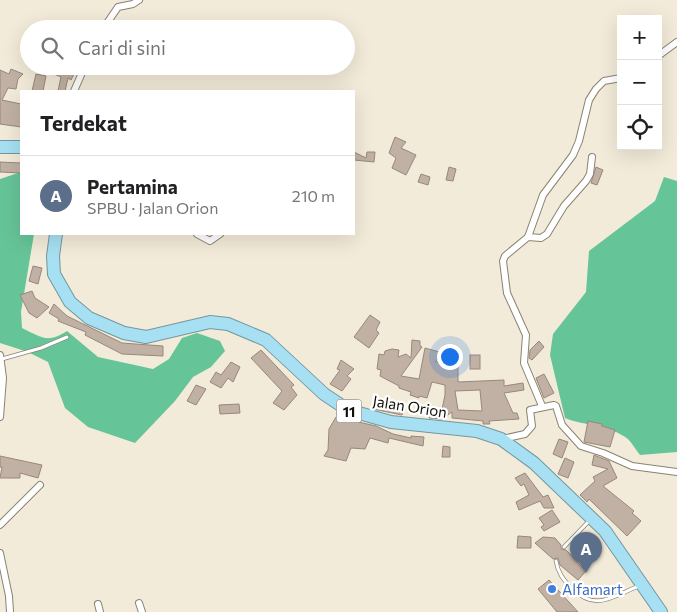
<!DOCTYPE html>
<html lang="id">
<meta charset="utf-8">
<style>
:root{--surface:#fff;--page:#f2f2f2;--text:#202124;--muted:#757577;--line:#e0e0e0;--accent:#82700f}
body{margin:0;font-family:Commissioner,sans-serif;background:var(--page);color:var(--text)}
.controls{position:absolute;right:15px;top:15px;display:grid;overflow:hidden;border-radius:0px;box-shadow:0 5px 20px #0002}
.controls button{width:45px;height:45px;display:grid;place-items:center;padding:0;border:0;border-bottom:1px solid var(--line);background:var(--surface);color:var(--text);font:25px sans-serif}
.you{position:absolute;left:449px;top:356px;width:18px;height:18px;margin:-12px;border:4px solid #fff;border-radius:50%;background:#1a73e8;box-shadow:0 0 0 8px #1a73e833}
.badge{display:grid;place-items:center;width:32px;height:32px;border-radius:50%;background:var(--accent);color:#fff;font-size:16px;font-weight:700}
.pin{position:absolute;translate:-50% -41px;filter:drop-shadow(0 1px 2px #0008)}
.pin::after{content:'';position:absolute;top:26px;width:18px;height:15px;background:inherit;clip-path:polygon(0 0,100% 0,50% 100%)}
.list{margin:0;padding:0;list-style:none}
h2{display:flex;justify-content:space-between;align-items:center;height:65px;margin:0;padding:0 20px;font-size:21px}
h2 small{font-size:16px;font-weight:400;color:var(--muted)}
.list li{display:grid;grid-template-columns:32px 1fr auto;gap:15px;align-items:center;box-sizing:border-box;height:80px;padding:0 20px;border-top:1px solid var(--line)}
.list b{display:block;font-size:19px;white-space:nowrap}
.list p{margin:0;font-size:16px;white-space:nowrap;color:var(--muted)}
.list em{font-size:16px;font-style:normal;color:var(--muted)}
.icon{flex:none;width:28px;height:28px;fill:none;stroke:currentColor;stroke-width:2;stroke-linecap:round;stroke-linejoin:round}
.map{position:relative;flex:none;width:677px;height:612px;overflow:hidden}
.search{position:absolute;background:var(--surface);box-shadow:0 5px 20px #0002;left:20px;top:20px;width:335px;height:55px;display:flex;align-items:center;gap:12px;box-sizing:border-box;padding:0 18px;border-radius:28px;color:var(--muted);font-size:19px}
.panel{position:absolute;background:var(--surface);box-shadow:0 5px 20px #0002;left:20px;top:90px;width:335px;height:145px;border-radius:0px}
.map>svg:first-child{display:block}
.forest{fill:#66c499}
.building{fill:#c1b1a4;stroke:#97887c;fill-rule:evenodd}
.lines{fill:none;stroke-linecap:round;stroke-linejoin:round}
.lane-casing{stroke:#8a8372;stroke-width:4.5}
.street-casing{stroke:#8a8372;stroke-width:8}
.highway-casing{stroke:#7397a0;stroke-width:14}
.lane{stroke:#fff;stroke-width:3}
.street{stroke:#fff;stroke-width:6}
.highway{stroke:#a7e0f2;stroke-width:12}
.shop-dot{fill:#3f7fe0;stroke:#fff;stroke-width:2}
.labels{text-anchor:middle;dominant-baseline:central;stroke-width:4.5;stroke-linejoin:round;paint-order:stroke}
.shield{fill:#fff;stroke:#595753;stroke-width:1}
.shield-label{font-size:14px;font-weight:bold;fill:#120f09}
.street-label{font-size:15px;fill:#120f09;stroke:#fff}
.shop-label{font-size:15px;fill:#366cbe;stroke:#fff;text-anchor:start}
</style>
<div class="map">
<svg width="677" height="612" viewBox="0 0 677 612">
<rect width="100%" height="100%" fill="#f3ebd9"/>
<g class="forest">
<path d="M21 172V234H34L21 312 22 328C41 337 47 344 67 331L98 357 153 369 169 359 182 338 197 333 220 341 225 351 211 367 193 377 175 401 135 443 88 427 65 408 48 362 28 352 0 343V179Z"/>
<path d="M664 177 677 181V452L640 455C636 450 632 443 628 439 610 425 585 426 565 418L550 355 553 334 586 292 589 251 655 201Z"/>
</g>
<g class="building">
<path d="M58 66 67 68 66 71 74 74 71 80 68 78 65 91H58L61 77 54 74Z"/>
<path d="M11 69 23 74 18 79 16 89 8 88 2 100 21 104V127L0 124V70L9 74Z"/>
<path d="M36 74 46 76 43 91H32Z"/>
<path d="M395 137 406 142 401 148 416 155 406 175 392 168 396 158 389 153Z"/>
<path d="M354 152 366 158 367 152H375L374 162 354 160Z"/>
<path d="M0 162 21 163V173L0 172Z"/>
<path d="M449 167 456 169 453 181 446 180Z"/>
<path d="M596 167 603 170 597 185 591 183Z"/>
<path d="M421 174 430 177 428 185 418 182Z"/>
<path d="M33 266 42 268 38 284 29 281Z"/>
<path d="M32 291 35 298 49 307 37 318 29 313 20 295Z"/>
<path d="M54 304 67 316 122 343 163 346V356L122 354 85 335 86 332 58 321 59 319 49 313Z"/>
<path d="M370 315 380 322 376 330 379 333 369 348 354 337Z"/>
<path d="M412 340 420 341V346L422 347 401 376 419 379 425 348 443 353 435 362 458 361V382L504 380V386L523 383 524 390 504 393 513 413H517L519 419 489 421 490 424H483V421L452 418V412L442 419 429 418 430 414H441L445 395V385L432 382 427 398 419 396V398L410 395 411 392 399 388V386L380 376 381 370 377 369 379 354 384 355 385 351 392 349 399 350 398 357 406 354 411 358ZM480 390 482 411 458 410 455 391Z"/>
<path d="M539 341 544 347 532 360 529 358 530 350Z"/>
<path d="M261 350 294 385 291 387 297 395 284 410 273 403 282 391 251 358Z"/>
<rect x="470" y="355" width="10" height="14"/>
<path d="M341 360 354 369 347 376 351 379 342 391 330 384 340 370 337 369Z"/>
<path d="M231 362 240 367 233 382 228 378 221 388 210 382 216 372 221 375Z"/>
<path d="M544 374 554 393 544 398 536 378Z"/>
<path d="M196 385 206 389 196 405 187 401Z"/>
<path d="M376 400 404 409 402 415 373 409Z"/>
<path d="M239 404 240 413 220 414 219 405Z"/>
<path d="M336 417 376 426 393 434 411 438V436L424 437 423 446 389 438 388 443 370 438 365 449 351 448 346 461 324 456 328 450 329 429Z"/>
<path d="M588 421 602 424V426L615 430 610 447 584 442Z"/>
<path d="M559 439 568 442 562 458 553 454Z"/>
<path d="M443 446 450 447V457H442Z"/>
<path d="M594 455 609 461 617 478 603 486 634 511 632 513 641 521 627 536 589 499 587 502 580 495 595 481 593 477 608 469 592 465Z"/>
<path d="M0 456 42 465 38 478 20 473V478H0L2 467H0Z"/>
<path d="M565 458 574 462 568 478 558 474Z"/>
<path d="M525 473 543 497 548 495 554 508H544L540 501 519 510 516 502 529 495 524 484 521 486 515 478Z"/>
<path d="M552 510 560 522 544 531 541 527 544 525 539 518Z"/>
<path d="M518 536 531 537V548H517Z"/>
<path d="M543 537 555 538 561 545V549L566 550 586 571 578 580 560 565 558 558 553 559 535 543Z"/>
<path d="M549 580 578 612H557L538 589Z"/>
</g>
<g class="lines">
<defs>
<g id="lane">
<path d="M2 359 41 348 67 337"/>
<path d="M564 547 589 521"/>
<path d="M556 561C558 573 563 579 571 588 596 612 611 597 639 586"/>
</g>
<g id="street">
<path d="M103 29 118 7 133 4 139 0"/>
<path d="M658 56 677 42"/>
<path d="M74 91 85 66"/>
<path d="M197 234 210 241 220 234"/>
<path d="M528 237 541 238 547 234 564 206 586 181 590 174 592 157"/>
<path d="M0 355 3 378 0 417"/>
<path d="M542 406 524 363 526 335 507 293 503 261 505 256 528 237 543 195 573 155 579 141 589 100 596 89 604 81 621 78"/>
<path d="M502 439 525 434 532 426 530 410 554 405 556 406 562 425 581 446 603 453 632 466 677 472"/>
<path d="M0 525 40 485"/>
<path d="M0 553 9 596 10 612"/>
<path d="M139 603 142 612"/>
<path d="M98 604 100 612"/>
</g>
<g id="highway">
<path d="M0 147H21"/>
<path d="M56 234 53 256 54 274 70 302 89 318 124 333 146 337 210 322 228 324 266 340 324 394 348 410 391 422 477 431 501 439 534 463 605 531 661 612"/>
</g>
</defs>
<use href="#lane" class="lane-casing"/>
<use href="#street" class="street-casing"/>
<use href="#highway" class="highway-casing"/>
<use href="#lane" class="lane"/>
<use href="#street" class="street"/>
<use href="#highway" class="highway"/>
</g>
<circle class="shop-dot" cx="552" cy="589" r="5"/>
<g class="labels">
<rect class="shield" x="336.5" y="399.5" width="25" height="23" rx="4"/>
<g class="shield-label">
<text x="349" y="411">11</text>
</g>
<g class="street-label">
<text transform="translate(410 406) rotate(9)">Jalan Orion</text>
</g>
<g class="shop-label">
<text x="562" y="589">Alfamart</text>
</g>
</g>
</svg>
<div class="controls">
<button>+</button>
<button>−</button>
<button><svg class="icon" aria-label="locate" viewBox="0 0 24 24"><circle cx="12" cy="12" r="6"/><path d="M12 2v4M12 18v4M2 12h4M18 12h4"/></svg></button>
</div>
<div class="you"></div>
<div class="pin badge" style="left:586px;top:573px;background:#5c6f8a">A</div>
<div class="search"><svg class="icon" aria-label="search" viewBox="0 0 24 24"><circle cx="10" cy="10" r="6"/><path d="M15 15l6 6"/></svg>Cari di sini</div>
<section class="panel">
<h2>Terdekat<small></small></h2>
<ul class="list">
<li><span class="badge" style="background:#5c6f8a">A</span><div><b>Pertamina</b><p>SPBU · Jalan Orion</p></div><em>210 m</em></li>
</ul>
</section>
</div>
